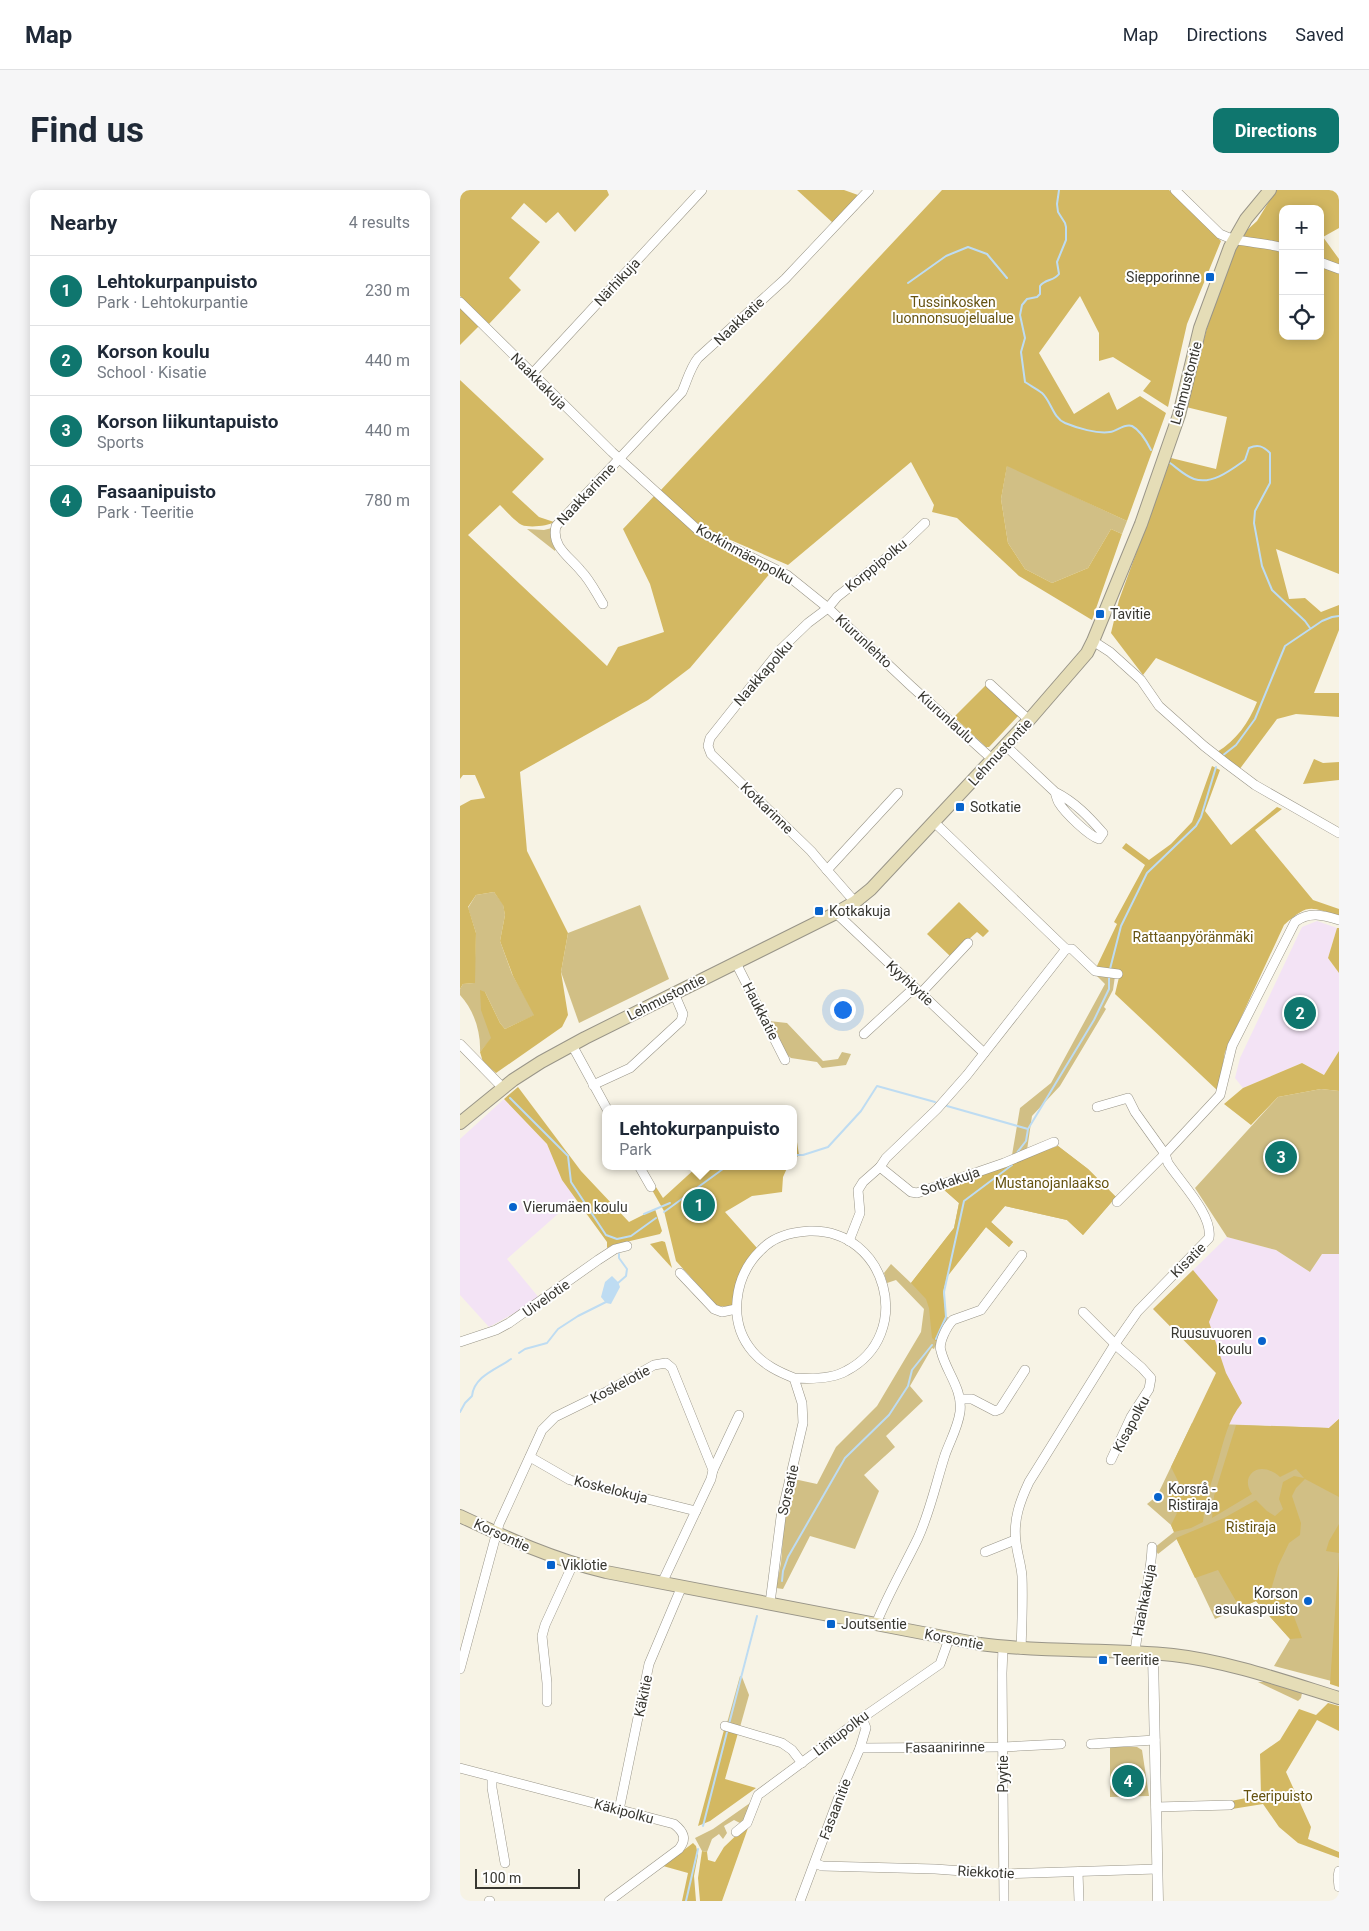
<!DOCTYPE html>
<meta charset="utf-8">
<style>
:root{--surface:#fff;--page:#f6f6f7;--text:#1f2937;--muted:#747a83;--line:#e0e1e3;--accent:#0f766e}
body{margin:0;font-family:Roboto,sans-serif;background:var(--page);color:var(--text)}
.controls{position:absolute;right:15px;top:15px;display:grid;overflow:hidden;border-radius:10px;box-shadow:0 2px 12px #0003}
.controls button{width:45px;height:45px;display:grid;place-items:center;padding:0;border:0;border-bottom:1px solid var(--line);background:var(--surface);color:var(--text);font:25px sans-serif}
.scale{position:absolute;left:15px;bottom:12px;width:105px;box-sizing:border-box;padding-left:5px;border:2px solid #383731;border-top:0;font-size:14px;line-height:18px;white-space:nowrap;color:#383731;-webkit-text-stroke:4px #fff;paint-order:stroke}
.you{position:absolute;left:382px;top:819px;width:18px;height:18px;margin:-12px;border:4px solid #fff;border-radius:50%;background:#1a73e8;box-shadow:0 0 0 8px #1a73e833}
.badge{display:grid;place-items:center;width:32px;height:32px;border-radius:50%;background:var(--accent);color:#fff;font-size:16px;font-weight:700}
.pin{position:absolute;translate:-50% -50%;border:2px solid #fff;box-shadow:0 1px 5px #0006}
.popup{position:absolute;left:142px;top:915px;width:195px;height:65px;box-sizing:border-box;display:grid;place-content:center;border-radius:10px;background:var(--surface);filter:drop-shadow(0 1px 4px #0005);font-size:16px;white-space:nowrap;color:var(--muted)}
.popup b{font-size:19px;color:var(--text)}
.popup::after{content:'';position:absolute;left:50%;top:100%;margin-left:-10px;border:10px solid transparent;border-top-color:var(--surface)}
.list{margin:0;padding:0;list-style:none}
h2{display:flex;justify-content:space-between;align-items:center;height:65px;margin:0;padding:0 20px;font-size:21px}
h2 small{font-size:16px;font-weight:400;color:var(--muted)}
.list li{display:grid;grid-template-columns:32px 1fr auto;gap:15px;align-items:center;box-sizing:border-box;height:70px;padding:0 20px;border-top:1px solid var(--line)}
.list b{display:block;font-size:19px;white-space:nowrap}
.list p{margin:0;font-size:16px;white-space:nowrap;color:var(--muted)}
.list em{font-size:16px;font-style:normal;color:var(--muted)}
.icon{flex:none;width:28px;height:28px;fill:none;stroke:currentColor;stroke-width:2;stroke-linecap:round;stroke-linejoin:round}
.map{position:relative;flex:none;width:879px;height:1711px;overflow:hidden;border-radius:10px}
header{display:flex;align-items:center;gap:30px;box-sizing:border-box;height:70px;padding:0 25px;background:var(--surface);border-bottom:1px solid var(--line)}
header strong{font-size:24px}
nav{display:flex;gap:28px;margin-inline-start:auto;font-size:18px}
.intro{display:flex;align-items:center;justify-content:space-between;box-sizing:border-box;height:120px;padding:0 30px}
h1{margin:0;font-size:35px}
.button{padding:12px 22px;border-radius:10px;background:var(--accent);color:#fff;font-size:18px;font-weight:700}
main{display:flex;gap:30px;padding:0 30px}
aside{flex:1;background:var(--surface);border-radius:10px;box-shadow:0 2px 12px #0003}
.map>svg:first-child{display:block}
.education{fill:#f3e3f5}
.green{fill:#d1bf85}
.forest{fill:#d3b862;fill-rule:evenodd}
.water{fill:#bedcf2}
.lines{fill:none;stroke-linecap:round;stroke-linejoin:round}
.stream{stroke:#bedcf2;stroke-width:2}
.minor-casing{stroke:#999588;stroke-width:10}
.tertiary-casing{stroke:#999588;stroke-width:11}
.secondary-casing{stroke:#999588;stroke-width:14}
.minor{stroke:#fff;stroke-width:9}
.tertiary{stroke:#fff;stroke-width:10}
.secondary{stroke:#e5ddb7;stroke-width:12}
.poi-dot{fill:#0763cc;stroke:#fff;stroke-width:2}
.labels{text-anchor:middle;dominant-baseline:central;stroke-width:4;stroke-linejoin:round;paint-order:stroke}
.poi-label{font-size:14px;fill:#383731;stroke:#fff;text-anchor:start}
.street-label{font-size:14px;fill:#383731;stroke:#fff}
.park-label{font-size:14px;fill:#665311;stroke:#fff}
</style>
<header>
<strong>Map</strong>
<nav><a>Map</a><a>Directions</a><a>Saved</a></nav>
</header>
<div class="intro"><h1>Find us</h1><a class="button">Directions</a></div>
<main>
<aside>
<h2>Nearby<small>4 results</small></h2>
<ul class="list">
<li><span class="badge">1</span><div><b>Lehtokurpanpuisto</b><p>Park · Lehtokurpantie</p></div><em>230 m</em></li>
<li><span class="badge">2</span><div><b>Korson koulu</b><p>School · Kisatie</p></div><em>440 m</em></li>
<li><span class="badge">3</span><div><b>Korson liikuntapuisto</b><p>Sports</p></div><em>440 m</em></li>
<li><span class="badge">4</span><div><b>Fasaanipuisto</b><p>Park · Teeritie</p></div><em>780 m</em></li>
</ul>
</aside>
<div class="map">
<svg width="879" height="1711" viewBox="0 0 879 1711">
<rect width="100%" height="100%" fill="#f7f3e5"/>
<g class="education">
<path d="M857 731 877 738 868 768 879 783V861L864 885 842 873 783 898 775 888 780 868 842 737Z"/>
<path d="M44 909 87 954 102 990 116 1008 47 1069 80 1109 29 1137 0 1105V949Z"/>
<path d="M767 1047 816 1060 850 1082 862 1064H879V1229L869 1238 732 1233 756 1183 693 1119Z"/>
</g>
<g class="green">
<path d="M547 275 667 331 662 344 651 339 628 378 592 393 565 379 548 353 541 309Z"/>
<path d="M92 338 96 358 95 361 67 339 84 340Z"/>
<path d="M34 702 43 714 45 725 40 751 52 784 75 825 45 839 40 833 25 802 32 848 20 862C21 842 14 820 0 805V799L3 794 14 793 16 743 8 718 16 705Z"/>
<path d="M180 715 209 789 119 833 101 782 108 743Z"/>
<path d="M635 784 655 786 653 800 644 817 646 819 600 896 572 926 567 960 552 965 560 918 591 893 645 794Z"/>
<path d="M309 831 327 833 363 871 378 869 382 862 391 864 386 875 362 878 357 872 331 868 326 864Z"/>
<path d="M861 899 879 901V1064H862L850 1082 816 1060 767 1047 735 998 818 907Z"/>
<path d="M598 956 628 979 656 1007 623 1045 607 1030 545 1016 531 1032 553 1052 549 1057 526 1037 486 1087 483 1102 486 1127H488L474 1159 472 1158 450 1196 463 1211 426 1246 435 1257 404 1285 419 1301 395 1359 350 1346 323 1399 316 1398 321 1373 324 1334 334 1289 357 1294 376 1257 417 1216 461 1142 464 1119 436 1090 427 1093 424 1083 431 1074 451 1093 494 1038 499 1013 482 998Z"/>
<path d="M879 1229V1493L814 1476 830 1449 796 1411 755 1429 717 1349 698 1364 694 1358 714 1342 711 1335 687 1314 697 1306 732 1233 869 1238Z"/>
<path d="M280 1486 282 1487 289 1505 280 1537 267 1533Z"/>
<path d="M798 1492H808L842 1503 841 1508 838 1511Z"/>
<path d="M650 1557H677L682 1560 689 1606 650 1607Z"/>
<path d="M290 1613 285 1632 282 1634 274 1630 264 1636 267 1643 263 1649 259 1644 252 1649 247 1662 242 1661 235 1648 253 1639Z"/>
</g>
<g class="forest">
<path d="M0 0H147L149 5 115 42 98 22 86 33 64 13 51 28 80 52 49 88 61 100 29 134 0 106Z"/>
<path d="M337 0H384L398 5 373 33Z"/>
<path d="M482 0H709L761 51 727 134 708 217 683 201 691 191 653 167 639 171V143L620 106 579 163 614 224 649 202 657 220 680 206 706 223 667 331 547 276 541 309 548 353 565 379 592 393 628 378 651 339 662 344 632 430 559 386 497 328 472 322 474 315 451 272 328 375 243 338 200 301Z"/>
<path d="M816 0H879V38L863 47 879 69V384L816 359 829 409 845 408 861 422 879 415V440L854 503H879V527L836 524 817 529 779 580 757 562C776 551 789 532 797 512L696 468 683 485 651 443 659 410 711 268 756 279 767 227 726 217 747 138 771 62 785 42 797 31ZM823 19H860V146H823Z"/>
<path d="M0 117 19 136 0 155Z"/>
<path d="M0 190 84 269 52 302 79 327 94 332C89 336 69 338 62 335 56 332 45 320 40 315L8 345 147 476 158 457 204 442 190 394 163 339 195 305 238 346 312 381 230 478 188 510 60 582 67 661 108 743 101 782 108 825 102 837 36 883 23 872 20 862 31 848 21 820 20 800 25 802 40 833 45 839 74 825 53 786 40 751 45 725 43 715 34 702 16 705 8 717 16 743 15 793 3 794 0 799V616L11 610 25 608 15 585H3L0 589Z"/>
<path d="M527 494 559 525 529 557H526L494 527Z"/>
<path d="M854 569 863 573 879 572V590L843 594Z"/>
<path d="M752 576 760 580 745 621 771 655 817 617 822 619 795 640 853 710 879 719V726C849 717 849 713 824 735L765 862 758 901 655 804 660 783 636 778 657 734 654 732 685 675 662 658 666 653 689 670 711 654 732 632Z"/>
<path d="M499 712 529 741 523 747 517 742 490 766 467 744Z"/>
<path d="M877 738H879V783L868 768Z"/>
<path d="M879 861V901L861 899 818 907 791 935 764 914 783 898 842 873 864 885Z"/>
<path d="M58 897 121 981 169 1032 195 1019 202 1041 200 1044 153 1055 147 1058V1052L102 990 87 954 44 909Z"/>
<path d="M333 926 339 965 333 971Z"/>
<path d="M598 956 628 979 656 1007 623 1045 607 1030 545 1016 531 1032 553 1052 549 1057 526 1037 487 1087 483 1102 486 1127 477 1152 472 1148 469 1118 466 1109 451 1093 494 1038 499 1013 482 998Z"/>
<path d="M238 976H328L323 987 322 1002 292 1006 265 1022 297 1058 274 1117 257 1116 216 1071 204 1021 192 1000 196 997 203 1008Z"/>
<path d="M202 1051 205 1052 212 1078 190 1054Z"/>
<path d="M733 1080 758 1110 749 1132 766 1183 782 1213C768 1230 764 1250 758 1271 752 1291 745 1310 743 1332L731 1338 714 1342 711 1335 717 1323 707 1309 720 1295 711 1277 756 1183 693 1119Z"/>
<path d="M879 1229V1307L845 1289 836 1298 832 1306 841 1333 840 1345 829 1353 818 1376 810 1403 827 1408 842 1448 830 1449 796 1411 780 1418 758 1380 735 1388 716 1348 764 1328 796 1310 807 1321 815 1326 823 1319 819 1309 823 1292 834 1286 844 1288 836 1279 820 1287C799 1268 779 1286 792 1304L752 1328 754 1306 776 1235 869 1238Z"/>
<path d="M879 1334V1363L866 1361 869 1351Z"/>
<path d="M879 1366V1497L870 1494Z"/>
<path d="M868 1513 879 1516V1541L857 1530 826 1582 851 1637 848 1649 879 1662V1668L838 1653 819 1637 803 1614 772 1619 771 1611 801 1605 800 1564 820 1550 839 1519 856 1525Z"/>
<path d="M264 1540 278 1543 265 1589 296 1598 250 1631 238 1636Z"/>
<path d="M286 1636 288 1638 262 1711H240L238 1688 242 1661 247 1662 248 1670 255 1672 264 1657Z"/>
<path d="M233 1653 236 1656 238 1665 234 1686 236 1711H222L228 1683 203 1676Z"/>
</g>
<path class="water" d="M152 1086 158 1092 160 1097 151 1114 146 1113 141 1107 145 1092Z"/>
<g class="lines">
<g class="stream">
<path d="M599 0 597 14 598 22 605 33 606 37V50L597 72 599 84C594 91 585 89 580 96V104L577 107 567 109 562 115 560 125 565 148 561 162 565 192C571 196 577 199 582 203 591 211 593 228 605 233 617 238 637 244 650 242 657 241 665 233 672 236 680 240 687 252 691 260"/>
<path d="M448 93 486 66 508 57 527 64 547 88"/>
<path d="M710 273C717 278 725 286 734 289 752 295 771 280 785 270L789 258C798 254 803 256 810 263V293L795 321 794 333 802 376 812 400 845 431 850 438"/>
<path d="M762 566 776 555 795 529 825 456 862 431 872 427 879 426"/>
<path d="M650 779 661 736 687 683 736 636 741 627 756 577"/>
<path d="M50 908 108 966 111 992 146 1045 157 1049 171 1046 196 1028"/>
<path d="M487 916 568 939"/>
<path d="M556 964 566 951 568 939 634 830 649 799V786"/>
<path d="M333 965H343L368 957 401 921 417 896 475 912"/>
<path d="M204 1022 267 976"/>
<path d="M184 1024 210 1013"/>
<path d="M158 1093 166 1086 167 1079 159 1068V1064"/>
<path d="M476 1149 486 1127 484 1102 504 1011 552 975"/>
<path d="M59 1163 65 1159 87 1153 98 1139 118 1126 146 1112"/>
<path d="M0 1222 5 1213 12 1206C14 1186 37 1179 51 1169"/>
<path d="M322 1391 323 1381 328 1367 385 1268 429 1225 448 1196 452 1180 472 1155"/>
<path d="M269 1534 297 1426"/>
<path d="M243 1636 267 1542"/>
<path d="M226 1711 238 1659"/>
</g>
<defs>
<g id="minor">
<path d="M715 0 760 44C779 54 802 51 823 58"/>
<path d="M860 72 879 79"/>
<path d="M0 112 152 262 239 341 327 385 368 418 451 496 532 569"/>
<path d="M72 184 242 0"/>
<path d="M143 414C136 403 130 390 121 381 110 367 91 357 96 336L222 202C227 191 230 178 238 168L325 89 409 0"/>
<path d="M633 451 650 462 681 490 699 516 744 556 767 574 795 595 879 643"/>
<path d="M530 494 569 530"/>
<path d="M546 556 595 602C596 605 597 610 599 613 605 623 629 646 639 649L643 643C629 627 615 612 595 602"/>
<path d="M367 680 351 661 251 564 248 556 250 548 321 459 348 433 368 418 377 407 439 358 465 333"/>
<path d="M395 712 367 680 438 603"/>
<path d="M376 723 524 863"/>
<path d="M606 759H612L635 781 658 784"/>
<path d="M276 773 325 870"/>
<path d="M461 803 508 753"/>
<path d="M404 844 454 798"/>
<path d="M0 854 43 898"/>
<path d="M112 855 147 919"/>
<path d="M133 895 170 878 221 831 223 824 214 803"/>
<path d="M637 917 668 908 675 922 705 964 657 1012"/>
<path d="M179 976 191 997"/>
<path d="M420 977 451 1002 457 1003 544 973 594 952"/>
<path d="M389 1051 400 1023 398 1000 403 992 420 977 426 968 477 919 507 885 606 759 474 632"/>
<path d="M220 1083 254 1119 262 1122 276 1119"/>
<path d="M623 1122 659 1158 682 1178 691 1188 689 1199 671 1227 651 1270"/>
<path d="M0 1152 36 1140 49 1133 138 1070 155 1059 167 1056"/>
<path d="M500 1209H512L535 1221 540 1219 565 1180"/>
<path d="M70 1267 110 1290 236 1321"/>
<path d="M253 1280 279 1225"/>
<path d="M525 1362 555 1350"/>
<path d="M310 1413 321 1327 343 1233 342 1213 334 1188C350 1189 372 1189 386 1181 456 1145 427 1038 349 1041 332 1042 313 1047 301 1060 274 1086 267 1132 293 1162 304 1175 319 1182 334 1188"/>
<path d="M416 1434C428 1404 444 1377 458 1348 470 1322 476 1293 485 1265 490 1251 498 1237 500 1222 503 1199 486 1182 481 1161 478 1153 487 1136 493 1130L521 1120 562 1065"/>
<path d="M543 1457 542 1483 544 1711"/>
<path d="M561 1459C562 1434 563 1410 562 1386 561 1374 557 1363 556 1352 553 1330 560 1311 569 1292L655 1154 678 1121 749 1048C753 1025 721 993 708 973L705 964 760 905 772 856 835 732C849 721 863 725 879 730"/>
<path d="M675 1463C678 1427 691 1393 692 1357"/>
<path d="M0 1479 39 1334 82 1240 95 1227 146 1202 194 1175 206 1173 212 1178 253 1280 251 1289 202 1393"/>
<path d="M87 1512V1493L82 1446 85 1435 113 1374"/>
<path d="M265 1536 322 1553 332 1560 342 1573"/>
<path d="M631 1554 695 1550"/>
<path d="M400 1558 543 1557 601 1554"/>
<path d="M0 1578 214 1634C224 1642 227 1649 219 1659L149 1711"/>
<path d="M32 1587V1598L45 1673"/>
<path d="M696 1617 770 1615"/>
<path d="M159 1620 189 1474 222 1396"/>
<path d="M276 1642 287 1633 298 1605 402 1528 480 1474 489 1449"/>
<path d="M355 1673 362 1676 475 1679 544 1684 697 1679"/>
<path d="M879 1681 878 1687 879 1697"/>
<path d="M618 1682 619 1711"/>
<path d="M29 1711H30"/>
<path d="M340 1711 380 1604 400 1558 406 1538 402 1528"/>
</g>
<path id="tertiary" d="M693 1464 698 1711"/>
<g id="secondary">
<path d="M0 933 53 890 81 872 125 848 376 723 395 712 411 699 569 530 627 463 633 451 681 334 719 225 740 138 770 57 786 29 810 0"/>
<path d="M0 1326C49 1349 92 1369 146 1382L520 1454C584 1463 649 1458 713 1465 767 1471 827 1492 879 1508"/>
</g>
</defs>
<use href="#minor" class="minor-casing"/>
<use href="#tertiary" class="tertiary-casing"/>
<use href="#secondary" class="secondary-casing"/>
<use href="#minor" class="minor"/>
<use href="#tertiary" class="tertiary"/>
<use href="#secondary" class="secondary"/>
</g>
<g class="poi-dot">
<rect x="745" y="82" width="10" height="10" rx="2.5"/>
<rect x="635" y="419" width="10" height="10" rx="2.5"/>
<rect x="495" y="612" width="10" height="10" rx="2.5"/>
<rect x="354" y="716" width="10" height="10" rx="2.5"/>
<circle cx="53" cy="1017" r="5"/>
<circle cx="802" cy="1151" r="5"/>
<circle cx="698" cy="1307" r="5"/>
<rect x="86" y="1370" width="10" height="10" rx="2.5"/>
<circle cx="848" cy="1411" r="5"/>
<rect x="366" y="1429" width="10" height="10" rx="2.5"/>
<rect x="638" y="1465" width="10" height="10" rx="2.5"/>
</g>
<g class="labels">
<g class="poi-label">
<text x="740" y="87" text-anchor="end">Siepporinne</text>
<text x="650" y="424">Tavitie</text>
<text x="510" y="617">Sotkatie</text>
<text x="369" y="721">Kotkakuja</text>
<text x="63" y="1017">Vierumäen koulu</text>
<text x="792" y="1143" text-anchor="end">Ruusuvuoren<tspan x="792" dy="16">koulu</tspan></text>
<text x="708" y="1299">Korsrå -<tspan x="708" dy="16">Ristiraja</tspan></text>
<text x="101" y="1375">Viklotie</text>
<text x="838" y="1403" text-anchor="end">Korson<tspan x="838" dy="16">asukaspuisto</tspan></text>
<text x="381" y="1434">Joutsentie</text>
<text x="653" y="1470">Teeritie</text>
</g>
<g class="street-label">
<text transform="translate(157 92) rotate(-47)">Närhikuja</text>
<text transform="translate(279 131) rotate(-43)">Naakkatie</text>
<text transform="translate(79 191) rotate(45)">Naakkakuja</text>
<text transform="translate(726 193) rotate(-75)">Lehmustontie</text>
<text transform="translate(126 304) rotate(-47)">Naakkarinne</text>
<text transform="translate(285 364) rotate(29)">Korkinmäenpolku</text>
<text transform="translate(416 375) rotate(-39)">Korppipolku</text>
<text transform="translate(404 451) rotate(43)">Kiurunlehto</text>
<text transform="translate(303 483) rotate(-49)">Naakkapolku</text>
<text transform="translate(486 527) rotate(42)">Kiurunlaulu</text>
<text transform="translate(540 562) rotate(-47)">Lehmustontie</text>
<text transform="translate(307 618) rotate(44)">Kotkarinne</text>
<text transform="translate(450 793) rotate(43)">Kyyhkytie</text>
<text transform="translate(206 807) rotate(-27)">Lehmustontie</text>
<text transform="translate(301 821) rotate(63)">Haukkatie</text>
<text transform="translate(490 991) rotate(-19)">Sotkakuja</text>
<text transform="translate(728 1070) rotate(-45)">Kisatie</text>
<text transform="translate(86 1108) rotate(-35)">Uivelotie</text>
<text transform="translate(160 1194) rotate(-28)">Koskelotie</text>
<text transform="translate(671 1234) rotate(-62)">Kisapolku</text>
<text transform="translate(151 1299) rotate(14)">Koskelokuja</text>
<text transform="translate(328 1300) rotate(-77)">Sorsatie</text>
<text transform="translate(42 1345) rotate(25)">Korsontie</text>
<text transform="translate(684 1410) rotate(-79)">Haahkakuja</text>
<text transform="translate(494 1449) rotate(11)">Korsontie</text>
<text transform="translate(183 1506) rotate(-78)">Käkitie</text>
<text transform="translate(381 1543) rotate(-37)">Lintupolku</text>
<text transform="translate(485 1557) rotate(-1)">Fasaanirinne</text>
<text transform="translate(543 1584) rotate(-90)">Pyytie</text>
<text transform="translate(375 1619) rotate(-69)">Fasaanitie</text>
<text transform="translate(164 1621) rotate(15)">Käkipolku</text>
<text transform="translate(526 1682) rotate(3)">Riekkotie</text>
</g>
<g class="park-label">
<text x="493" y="112">Tussinkosken<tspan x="493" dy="16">luonnonsuojelualue</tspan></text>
<text x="733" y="747">Rattaanpyöränmäki</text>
<text x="592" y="993">Mustanojanlaakso</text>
<text x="791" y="1337">Ristiraja</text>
<text x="818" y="1606">Teeripuisto</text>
</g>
</g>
</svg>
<div class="controls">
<button>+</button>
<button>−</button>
<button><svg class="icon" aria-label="locate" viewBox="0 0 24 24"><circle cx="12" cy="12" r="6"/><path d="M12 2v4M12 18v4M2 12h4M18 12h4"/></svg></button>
</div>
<div class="scale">100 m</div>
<div class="you"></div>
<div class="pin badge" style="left:239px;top:1015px">1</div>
<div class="popup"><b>Lehtokurpanpuisto</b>Park</div>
<div class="pin badge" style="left:840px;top:823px">2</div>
<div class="pin badge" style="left:821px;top:967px">3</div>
<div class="pin badge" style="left:668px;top:1591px">4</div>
</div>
</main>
